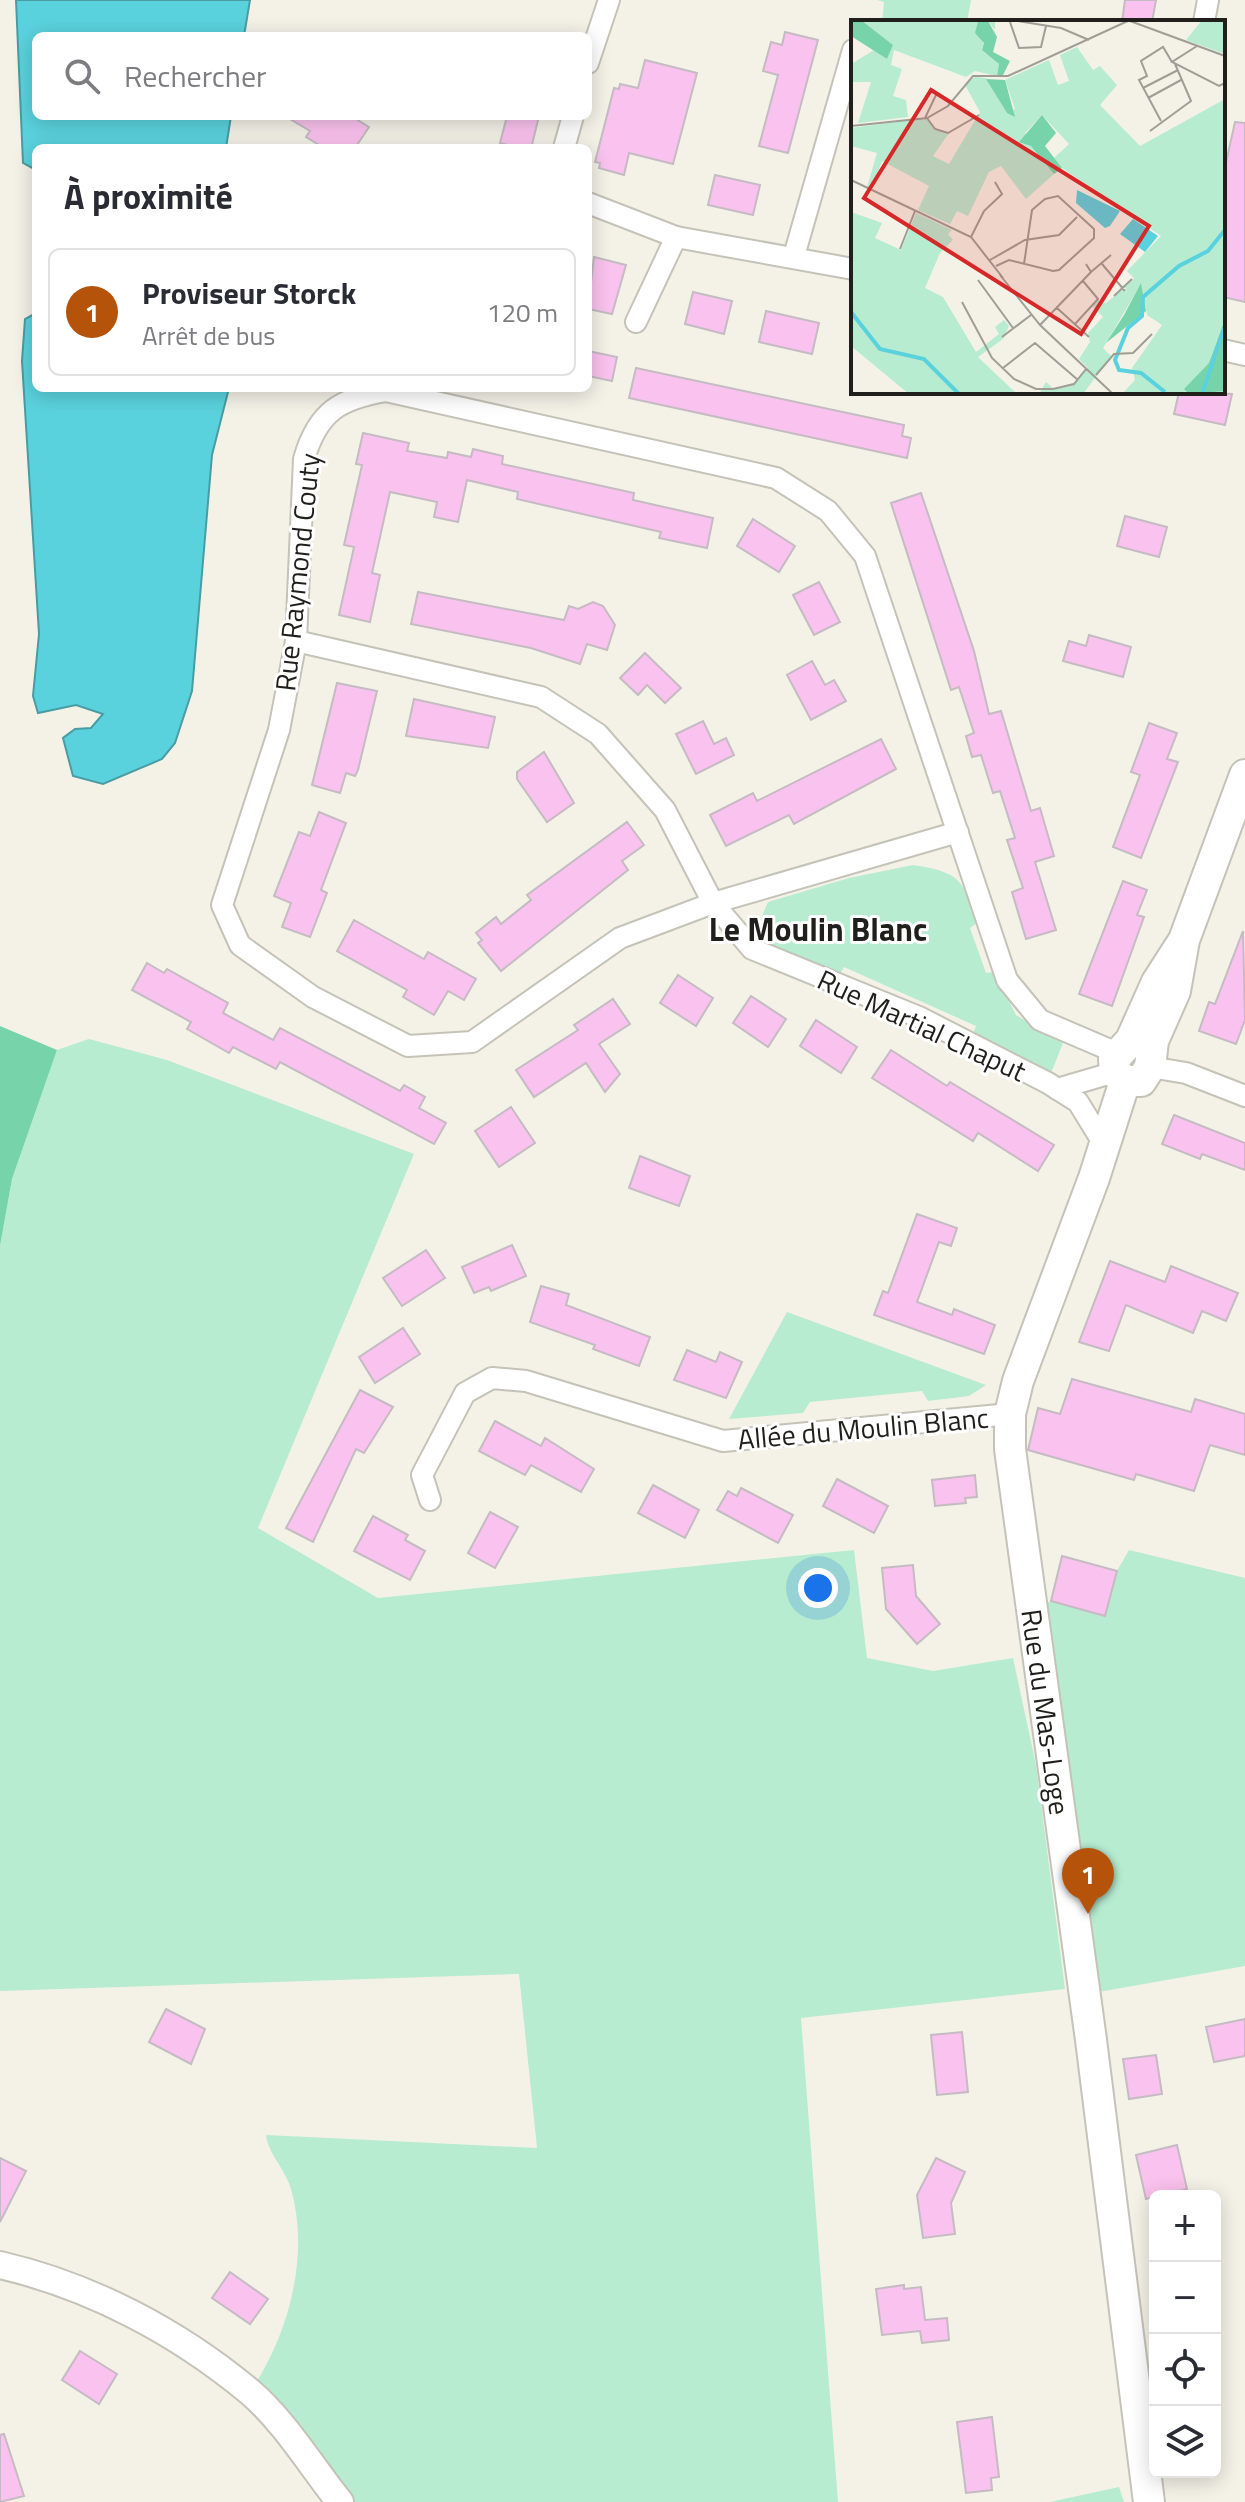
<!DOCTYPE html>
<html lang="fr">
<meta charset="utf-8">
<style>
:root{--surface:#fff;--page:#f7f7f7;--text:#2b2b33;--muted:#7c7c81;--line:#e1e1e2;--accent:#b45309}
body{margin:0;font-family:"Titillium Web",sans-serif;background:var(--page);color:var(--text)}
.controls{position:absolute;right:24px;bottom:24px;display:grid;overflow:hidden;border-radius:12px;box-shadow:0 4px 20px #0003}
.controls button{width:72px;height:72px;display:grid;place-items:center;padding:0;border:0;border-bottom:2px solid var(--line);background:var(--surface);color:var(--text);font:40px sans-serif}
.you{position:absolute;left:818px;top:1588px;width:28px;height:28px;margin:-20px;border:6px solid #fff;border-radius:50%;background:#1a73e8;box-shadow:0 0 0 12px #1a73e833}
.badge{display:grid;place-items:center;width:52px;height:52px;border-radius:50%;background:var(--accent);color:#fff;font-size:26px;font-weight:700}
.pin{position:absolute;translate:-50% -66px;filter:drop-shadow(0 2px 4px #0008)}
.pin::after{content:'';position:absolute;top:42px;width:28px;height:24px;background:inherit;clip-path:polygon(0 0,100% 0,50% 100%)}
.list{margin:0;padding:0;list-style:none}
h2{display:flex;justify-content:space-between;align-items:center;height:104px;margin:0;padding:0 32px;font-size:34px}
h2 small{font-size:26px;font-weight:400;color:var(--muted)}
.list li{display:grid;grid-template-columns:52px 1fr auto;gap:24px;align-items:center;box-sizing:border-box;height:128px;margin:0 16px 16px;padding:0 16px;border:2px solid var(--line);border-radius:12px}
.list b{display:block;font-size:30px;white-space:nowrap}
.list p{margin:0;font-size:26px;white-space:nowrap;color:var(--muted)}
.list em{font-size:26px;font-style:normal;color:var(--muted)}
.icon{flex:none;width:44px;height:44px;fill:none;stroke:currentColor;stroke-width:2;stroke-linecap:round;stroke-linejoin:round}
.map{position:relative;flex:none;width:1245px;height:2502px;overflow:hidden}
.search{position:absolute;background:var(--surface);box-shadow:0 4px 20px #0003;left:32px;top:32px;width:560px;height:88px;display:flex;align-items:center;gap:20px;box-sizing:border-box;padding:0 28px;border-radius:12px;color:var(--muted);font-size:30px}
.panel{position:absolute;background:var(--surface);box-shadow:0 4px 20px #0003;left:32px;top:144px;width:560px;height:248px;border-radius:12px}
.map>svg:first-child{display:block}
.green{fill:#b7ecd1}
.forest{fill:#77d3a9}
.water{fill:#5ad2dd;stroke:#499ca3;stroke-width:2}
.building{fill:#fac2ee;stroke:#c5bbc2;stroke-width:2}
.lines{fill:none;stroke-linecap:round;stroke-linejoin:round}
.minor-casing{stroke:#c5c3b8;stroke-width:24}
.tertiary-casing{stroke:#c5c3b8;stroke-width:30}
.secondary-casing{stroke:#c5c3b8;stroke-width:34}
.minor{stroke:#fff;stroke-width:20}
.tertiary{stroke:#fff;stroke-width:26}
.secondary{stroke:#fff;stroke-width:30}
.labels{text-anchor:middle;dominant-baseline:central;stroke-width:6;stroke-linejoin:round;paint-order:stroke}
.street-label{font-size:28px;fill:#201f1b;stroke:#fff}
.quarter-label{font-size:32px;font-weight:bold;fill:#201f1b;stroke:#fff}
.inset-river{fill:none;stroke:#5ad2dd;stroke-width:4}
.inset-road{fill:none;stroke:#9f9e95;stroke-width:2}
.view{fill:#d62828;fill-opacity:0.15;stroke:#d62828;stroke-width:4}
.inset-edge{fill:none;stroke:#201f1b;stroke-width:4}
</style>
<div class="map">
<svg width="1245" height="2502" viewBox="0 0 1245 2502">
<rect width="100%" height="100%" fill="#f4f2e7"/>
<g class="green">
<path d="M877 0H971L967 22H882L884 2Z"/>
<path d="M913 865C960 872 964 880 977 923L970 928 986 973 994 972 1016 1015 1063 1043 1051 1073 973 1034 976 1026 844 967 840 974 761 940 759 923 768 902 849 878Z"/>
<path d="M89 1039 167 1060 414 1154 258 1528 378 1598 854 1550 867 1658 933 1671 1013 1658 1036 1765 1065 1989 801 2018 838 2502H340L250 2392C289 2335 311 2253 290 2186 284 2168 268 2153 266 2135L537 2148 519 1974 0 1991V1246L12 1179 57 1050Z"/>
<path d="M787 1312 986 1385 969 1396 928 1401 922 1391 810 1402 803 1413 729 1419Z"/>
<path d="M1129 1550 1245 1578V1966L1099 1992 1047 1603 1051 1601 1104 1616 1117 1571Z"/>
<path d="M1119 2487 1124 2502H1050Z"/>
</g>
<path class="forest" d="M0 1026 57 1050 12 1179 0 1246Z"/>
<g class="water">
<path d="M16 0H250L244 36H36V116H231L226 148H36V170L23 163Z"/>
<path d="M36 313V388H229L212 455 192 691 175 743 162 759 103 784 73 776 63 738 75 729 91 728 103 714 76 705 38 713 33 696 39 634 22 361 25 319Z"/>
</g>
<g class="building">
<path d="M1125 0H1156L1152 22H1122Z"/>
<path d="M785 32 818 40 788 153 759 146 778 75 763 71 771 42 782 45Z"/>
<path d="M645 60 697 73 673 164 629 153 624 175 599 168 600 163 595 162 614 88 619 89 620 84 638 88Z"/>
<path d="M285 116H351L369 127 355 148H324L306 137 310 131Z"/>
<path d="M507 116H539L532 145 519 148 500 143Z"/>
<path d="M1235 122 1245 123V302L1223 297V176Z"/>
<path d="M715 175 760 185 753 215 708 205Z"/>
<path d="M594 257 626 265 612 314 588 309Z"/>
<path d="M693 292 732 301 724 334 685 324Z"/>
<path d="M766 311 819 323 812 354 759 342Z"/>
<path d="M588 351 617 357 612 381 588 376Z"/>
<path d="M636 368 904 425 902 436 911 438 907 458 629 398Z"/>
<path d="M1179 392 1232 394 1225 425 1174 414Z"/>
<path d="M363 433 409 443 407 451 447 458 448 452 471 457 473 449 503 456 502 464 634 493 633 500 713 518 707 548 659 538 661 532 517 499 518 492 467 480 458 522 434 517 437 502 390 492 372 573 380 575 370 622 339 615 354 547 344 545 362 465 356 464Z"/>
<path d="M921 493 974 651 989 714 1001 711 1031 811 1040 808 1054 856 1035 862 1056 930 1026 939 1012 892 1023 888 1007 840 1015 838 1000 791 993 793 981 755 972 757 966 736 974 733 959 687 951 690 891 503Z"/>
<path d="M1125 516 1167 527 1159 557 1117 546Z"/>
<path d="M753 519 795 546 779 572 737 546Z"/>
<path d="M819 582 840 622 814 635 793 595Z"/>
<path d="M418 592 564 620 569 606 578 609 593 602 603 606 615 625 607 650 587 644 580 664 531 648 411 624Z"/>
<path d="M1089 635 1131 647 1123 677 1063 661 1069 641 1086 646Z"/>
<path d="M645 653 681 688 665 703 647 685 638 695 620 678Z"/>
<path d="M812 661 825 685 834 680 846 701 811 720 787 675Z"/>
<path d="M337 683 377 691 358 770 355 776 346 773 340 793 312 785Z"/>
<path d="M414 699 495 717 488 748 406 736Z"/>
<path d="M703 721 714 744 726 738 734 755 696 774 676 734Z"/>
<path d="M1149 723 1177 733 1167 759 1178 762 1141 858 1113 847 1140 775 1131 772Z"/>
<path d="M881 739 896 769 794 824 789 815 726 846 710 815 753 793 757 801Z"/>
<path d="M544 752 574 803 547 822 517 779V772Z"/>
<path d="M319 812 346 823 321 890 327 893 310 937 282 927 291 903 274 896 299 832 310 836Z"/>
<path d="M627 822 644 845 622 861 628 870 501 971 478 943 482 940 476 933 496 917 501 924 531 900 527 895Z"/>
<path d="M1123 881 1147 890 1137 915 1144 917 1112 1006 1079 994Z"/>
<path d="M354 920 424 959 428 952 476 979 464 1000 448 991 434 1015 403 997 407 990 337 951Z"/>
<path d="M1243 931 1245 1020 1236 1044 1199 1031 1209 1002 1215 1004Z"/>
<path d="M147 963 164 973 167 969 228 1003 223 1013 273 1040 280 1028 400 1091 404 1085 425 1097 419 1108 446 1123 434 1144 280 1062 276 1069 233 1047 229 1053 187 1029 191 1022 132 990Z"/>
<path d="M678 975 713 998 696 1026 660 1003Z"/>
<path d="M751 996 786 1019 768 1047 733 1023Z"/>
<path d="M613 999 630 1024 599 1044 620 1074 605 1092 586 1063 534 1097 516 1070 578 1030 574 1025Z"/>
<path d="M816 1020 857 1047 841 1073 800 1046Z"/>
<path d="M891 1050 947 1086 950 1082 1054 1145 1038 1171 978 1133 973 1141 872 1078Z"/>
<path d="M511 1107 535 1143 499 1167 475 1131Z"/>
<path d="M1174 1115 1245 1143V1170L1202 1154 1200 1159 1162 1144Z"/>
<path d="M640 1156 690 1176 679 1206 629 1188Z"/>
<path d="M917 1214 957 1228 951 1246 939 1242 917 1302 952 1315 954 1309 995 1325 984 1354 874 1315 883 1291 888 1293Z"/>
<path d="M512 1245 526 1276 491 1291 489 1287 474 1293 462 1267Z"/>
<path d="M426 1250 445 1278 402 1306 383 1278Z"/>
<path d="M1110 1261 1165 1282 1171 1266 1238 1293 1226 1321 1202 1311 1193 1333 1126 1305 1109 1351 1079 1342Z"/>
<path d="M541 1286 569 1294 566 1305 650 1337 639 1366 593 1349 595 1345 530 1322Z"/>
<path d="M403 1328 420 1354 375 1383 359 1357Z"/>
<path d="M687 1350 716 1362 720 1352 742 1362 726 1398 674 1380Z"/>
<path d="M1072 1379 1191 1412 1195 1399 1245 1414V1455L1210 1445 1194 1491 1136 1474 1134 1480 1028 1450 1038 1408 1060 1414Z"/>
<path d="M360 1390 393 1407 364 1453 356 1449 313 1542 286 1528Z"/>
<path d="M495 1421 541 1446 545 1438 594 1469 581 1492 531 1465 525 1475 479 1451Z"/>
<path d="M975 1475 977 1497 965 1498 966 1503 935 1506 932 1480Z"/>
<path d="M837 1479 888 1506 874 1533 823 1506Z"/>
<path d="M653 1485 699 1510 685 1538 638 1513Z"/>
<path d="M741 1488 793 1515 778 1543 717 1510 728 1491 737 1496Z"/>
<path d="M490 1512 518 1527 495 1568 468 1553Z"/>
<path d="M373 1516 408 1535 405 1540 425 1551 410 1580 354 1551Z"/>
<path d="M1062 1556 1117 1571 1105 1616 1051 1601Z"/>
<path d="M913 1565 916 1596 940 1624 917 1644 886 1609 882 1568Z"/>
<path d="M166 2009 205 2029 191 2064 149 2042Z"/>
<path d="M1245 2019V2056L1214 2062 1206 2027Z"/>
<path d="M962 2032 968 2092 937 2095 931 2035Z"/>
<path d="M1156 2055 1162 2094 1129 2099 1123 2059Z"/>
<path d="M1177 2145 1187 2189 1146 2199 1136 2155Z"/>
<path d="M0 2158 26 2171 0 2222Z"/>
<path d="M936 2158 965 2172 951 2203 955 2234 923 2238 917 2195Z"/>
<path d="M230 2272 268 2299 250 2324 212 2298Z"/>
<path d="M904 2285V2289L921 2287 925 2320 947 2318 949 2340 922 2343 920 2331 882 2335 876 2289Z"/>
<path d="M80 2351 117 2374 99 2404 62 2380Z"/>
<path d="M992 2417 999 2477 991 2478 992 2490 966 2493 957 2422Z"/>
<path d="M4 2434 24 2496 0 2502V2435Z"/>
</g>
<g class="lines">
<defs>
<g id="minor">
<path d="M1204 22 1208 0"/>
<path d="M588 63 609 0"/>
<path d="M564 148 573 116"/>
<path d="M588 203 676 237"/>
<path d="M794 256 853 50"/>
<path d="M636 322 676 237 853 269"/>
<path d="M1223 350 1245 355"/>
<path d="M296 641 541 697 598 734 665 810 713 903 752 949 919 1017 1048 1083 1078 1102 1105 1146"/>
<path d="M958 832 713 903 620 938 472 1042 408 1046 313 997 240 945 222 905 279 730 296 641 304 459C318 411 340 399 386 391L776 478 828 511 865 556 1007 980 1040 1020 1117 1053"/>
<path d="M1150 1067 1186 1073 1245 1096"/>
<path d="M1057 1089 1115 1072"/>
<path d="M430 1500 422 1475 465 1393 492 1378 526 1381 723 1441 1010 1414"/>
</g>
<path id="tertiary" d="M0 2265C91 2286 178 2332 250 2392 285 2422 311 2466 340 2502"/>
<g id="secondary">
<path d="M1184 940 1157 982 1131 1040 1114 1059 1115 1072 1125 1081H1141L1150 1067 1153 1041 1175 991 1184 940 1245 775"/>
<path d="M1125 1081 1094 1178 1018 1381 1010 1414V1449L1091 2040 1149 2502"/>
</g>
</defs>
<use href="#minor" class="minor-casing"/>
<use href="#tertiary" class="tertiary-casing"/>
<use href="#secondary" class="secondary-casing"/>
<use href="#minor" class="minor"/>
<use href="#tertiary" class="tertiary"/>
<use href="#secondary" class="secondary"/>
</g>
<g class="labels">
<g class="street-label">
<text transform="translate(297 572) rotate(-84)">Rue Raymond Couty</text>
<text transform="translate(922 1025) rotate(25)">Rue Martial Chaput</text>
<text transform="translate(863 1428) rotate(-5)">Allée du Moulin Blanc</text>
<text transform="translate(1046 1712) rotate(82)">Rue du Mas-Loge</text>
</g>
<g class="quarter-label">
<text x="818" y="929">Le Moulin Blanc</text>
</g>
</g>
<g transform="translate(851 20)">
<rect width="374" height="374" fill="#f4f2e7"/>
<path d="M10 0H144V10L137 1 131 30 148 44 146 56 124 51 115 57 43 30 40 45 51 49 42 76 55 80 57 97 7 103 20 62H0V44L23 30 36 39 42 25ZM351 0H374V34L335 20ZM226 27 242 50 249 46 266 65 249 85 289 126 374 79V374L272 373 284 360 281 348 311 305 296 295 290 264 252 328 260 336 232 374H188L195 362 203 369 220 366 237 348 228 339 239 322 237 313 252 297 241 286 246 280 255 283 272 269 276 273 274 267 283 258 276 251 310 216 211 148 203 138 218 124 191 95 174 113 203 154 175 179 150 146 138 152 117 196 106 191 99 204 67 190 78 166 31 141 21 168 16 167 26 133 0 126V108L76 98 85 109 98 113 82 136 98 144 129 92 114 65 124 57 135 58 156 93 164 89 154 60 198 40 207 65 218 61 209 35ZM0 192 31 203 24 218 50 230 65 193 101 210 97 214 102 220 89 233 74 268 92 277 125 332 148 314 144 307 153 300 158 306 152 319 127 337 166 374H58L0 326Z" fill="#b7ecd1"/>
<path d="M0 0H10L42 25 36 39 0 16ZM137 1 146 17 142 32 159 41 152 55 146 56 148 44 131 30 133 23 124 13 127 2ZM135 59 154 60 164 97 156 93ZM191 95 205 113 194 126 211 148 203 154 180 126 168 122ZM290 263 295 291 255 323 273 295ZM374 300V371L338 374 333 369 358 343Z" fill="#77d3a9"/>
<path d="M226 170 269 191 259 206 254 208 225 183ZM282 199 307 216 294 232 269 214Z" fill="#5ad2dd"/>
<path class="inset-river" d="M0 292 29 329 73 339 108 374M314 372 290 353 268 350 264 340 277 308 291 296 292 277 328 246 357 231 374 210M313 374H341M351 374 374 305"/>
<path class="inset-road" d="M160 0 210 8 238 20M279 1 374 36M159 2 168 28 190 27 195 6M346 26 321 42 368 66 374 63M292 68 327 50M297 78 330 60M74 98 85 75M76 98 84 109 97 113 128 95M310 101 288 60 296 56 290 41 312 27 321 42M0 106 76 98 97 86 122 56H157L279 0M299 111 340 81 324 44M0 160 120 217 152 258M120 217 133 191 151 174 144 162M49 229 64 191M139 240 174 220 208 215 226 197M251 244 274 271M145 246 158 240 202 251 208 250 243 218V209L207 176 194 179 181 190 173 244M240 252 260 235M149 255 189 305 262 374M127 260 162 308M263 276 281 259M111 282 141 338 163 359 185 369H202L223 364 235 349M206 288 238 317M224 304 247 279 232 261M189 305 240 252 235 244M151 317 180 295M152 348 184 323 227 360M245 355 263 334 282 333 301 314"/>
<path class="view" d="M80 70 298 206 230 314 13 178Z"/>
<rect width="374" height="374" class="inset-edge"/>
</g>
</svg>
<div class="controls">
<button>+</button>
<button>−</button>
<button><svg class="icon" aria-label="locate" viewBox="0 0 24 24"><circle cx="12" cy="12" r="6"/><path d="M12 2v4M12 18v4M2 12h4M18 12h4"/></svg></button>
<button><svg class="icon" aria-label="layers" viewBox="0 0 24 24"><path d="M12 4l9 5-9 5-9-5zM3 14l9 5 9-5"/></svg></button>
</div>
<div class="you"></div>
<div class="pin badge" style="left:1088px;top:1914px">1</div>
<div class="search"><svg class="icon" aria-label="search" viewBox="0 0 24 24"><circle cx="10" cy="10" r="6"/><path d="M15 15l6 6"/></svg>Rechercher</div>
<section class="panel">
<h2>À proximité<small></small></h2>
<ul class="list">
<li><span class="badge">1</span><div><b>Proviseur Storck</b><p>Arrêt de bus</p></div><em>120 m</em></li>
</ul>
</section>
</div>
